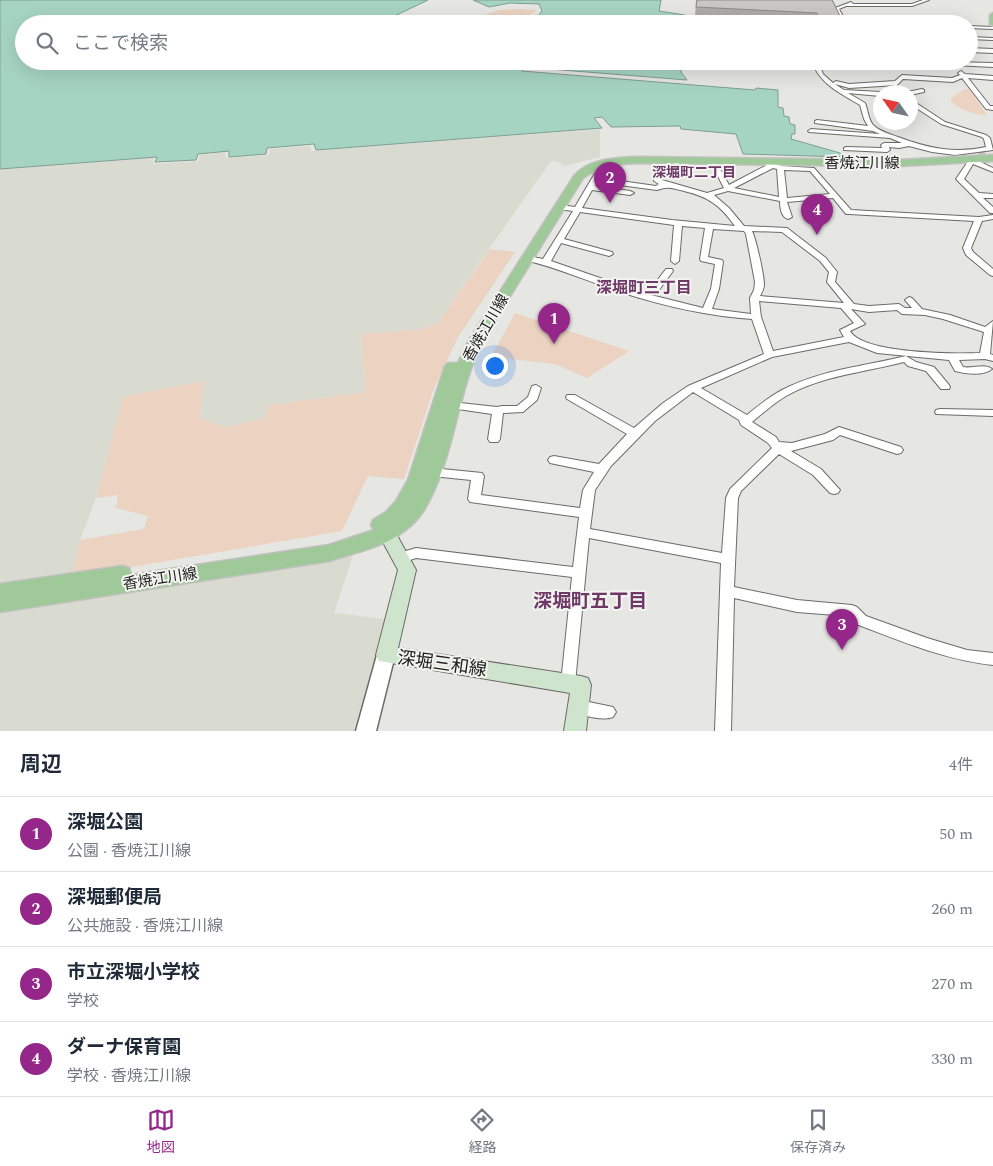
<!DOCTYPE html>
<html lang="ja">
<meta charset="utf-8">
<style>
:root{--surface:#fff;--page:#f2f2f3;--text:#1f2937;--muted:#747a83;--line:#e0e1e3;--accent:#942789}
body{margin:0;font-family:Spectral,"Noto Sans JP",serif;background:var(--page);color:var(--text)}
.compass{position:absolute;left:873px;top:85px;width:45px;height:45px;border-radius:50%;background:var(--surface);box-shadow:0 5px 20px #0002;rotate:304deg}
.you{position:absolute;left:494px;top:365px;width:18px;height:18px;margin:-12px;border:4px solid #fff;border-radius:50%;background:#1a73e8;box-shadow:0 0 0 8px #1a73e833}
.badge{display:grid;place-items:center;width:32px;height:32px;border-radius:50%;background:var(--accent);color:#fff;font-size:16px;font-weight:700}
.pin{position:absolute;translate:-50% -41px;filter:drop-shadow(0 1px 2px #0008)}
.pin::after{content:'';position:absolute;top:26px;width:18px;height:15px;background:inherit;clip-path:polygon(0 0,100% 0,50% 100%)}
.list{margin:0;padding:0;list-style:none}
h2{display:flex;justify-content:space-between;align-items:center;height:65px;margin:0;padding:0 20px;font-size:21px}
h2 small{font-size:16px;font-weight:400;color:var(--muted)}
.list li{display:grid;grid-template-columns:32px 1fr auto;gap:15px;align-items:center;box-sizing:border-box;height:75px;padding:0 20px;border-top:1px solid var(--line)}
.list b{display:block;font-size:19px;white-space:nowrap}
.list p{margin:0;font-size:16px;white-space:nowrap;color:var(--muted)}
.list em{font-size:16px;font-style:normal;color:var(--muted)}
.icon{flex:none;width:28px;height:28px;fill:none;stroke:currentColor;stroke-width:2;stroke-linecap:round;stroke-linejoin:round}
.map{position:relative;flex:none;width:993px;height:731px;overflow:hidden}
.search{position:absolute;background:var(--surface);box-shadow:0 5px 20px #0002;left:15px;right:15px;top:15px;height:55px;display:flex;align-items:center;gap:12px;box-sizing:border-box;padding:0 18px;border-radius:28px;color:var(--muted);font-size:19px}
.sheet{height:365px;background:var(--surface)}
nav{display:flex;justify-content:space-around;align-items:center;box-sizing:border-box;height:70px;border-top:1px solid var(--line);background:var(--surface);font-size:14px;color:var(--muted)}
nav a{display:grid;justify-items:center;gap:2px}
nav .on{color:var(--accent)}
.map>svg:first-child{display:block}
.built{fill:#dadbd0}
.green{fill:#ebd2c1}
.water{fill:#a6d4c3;stroke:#7e9e92}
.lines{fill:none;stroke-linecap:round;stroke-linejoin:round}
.minor-tunnel{stroke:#bebebc;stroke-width:6;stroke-dasharray:6 3;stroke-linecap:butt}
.minor-casing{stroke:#6b6b68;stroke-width:2}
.tertiary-casing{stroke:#6b6b68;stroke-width:3}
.secondary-casing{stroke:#6b6b68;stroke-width:2}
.primary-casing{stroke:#c1c1c0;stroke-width:3}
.minor{fill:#fff;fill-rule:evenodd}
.tertiary{fill:#fff;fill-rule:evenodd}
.secondary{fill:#cfe4cd;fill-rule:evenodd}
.primary{fill:#a0c99a;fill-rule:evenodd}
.wall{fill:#adaca9}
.building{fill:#c9c8c5;stroke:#8d8c8a}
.labels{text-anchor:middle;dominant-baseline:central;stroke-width:4;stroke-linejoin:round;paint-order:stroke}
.far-neighbourhood-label{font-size:14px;font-weight:bold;fill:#6e3867;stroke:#f3f3f0}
.street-label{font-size:15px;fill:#20201f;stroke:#f3f3f0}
.neighbourhood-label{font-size:16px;font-weight:bold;fill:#6e3867;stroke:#f3f3f0}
.near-street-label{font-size:18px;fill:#20201f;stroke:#f3f3f0}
.near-neighbourhood-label{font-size:19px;font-weight:bold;fill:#6e3867;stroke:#f3f3f0}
</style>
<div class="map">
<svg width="993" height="731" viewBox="0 0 993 731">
<rect width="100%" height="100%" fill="#e6e6e3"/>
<g class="built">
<path d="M600 129V157L565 166 558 162 551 161 437 323 422 329 361 335 365 392 269 405 265 418 225 427 200 418 203 381 123 397 96 498 80 540 72 574 0 585V169L153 158V164L198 161 200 155 225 152 226 158 269 155 270 149 310 146 311 151Z"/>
<path d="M353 556 334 613 386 619 354 731H0V610Z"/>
</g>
<g class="green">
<path d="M518 9 537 10 514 24H428L453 17H478L499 10Z"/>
<path d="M965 89H969L987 115C975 115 960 110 951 101L952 97Z"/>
<path d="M490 249 515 252 458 337 434 388 404 479 368 476 342 531 79 576 73 571 80 540 144 529 148 516 116 508 118 495 96 498 123 397 203 381 200 418 225 427 265 418 269 405 365 392 361 334 422 329 437 323Z"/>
<path d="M515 313 629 351 587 378 555 364 491 357Z"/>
</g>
<g class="water">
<path d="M0 0H428L382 22V24H24V61H683L681 72 687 80 524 67 522 71 755 90 756 88 778 90V107L783 108 784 116 789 117 790 124 795 125V134H792L791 139 840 153 847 157 743 154 736 134 681 129 680 126 611 127 602 117 594 118 602 128 316 150 314 144 267 148 266 154 229 157V151L198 154 196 160 155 162 157 157 0 169Z"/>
<path d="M473 0H661L659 11 685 15V24H521L537 17 542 11 539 4 510 3 489 7Z"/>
</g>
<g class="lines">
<path class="minor-tunnel" d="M972 160 986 151"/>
<defs>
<g id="minor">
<path d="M923 0H929L912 6H846L839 9 847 24H843L835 8 851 2 853 4H912Z"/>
<path d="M969 26 993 27V29L969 28Z"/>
<path d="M969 37 993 38V40L969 39Z"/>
<path d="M969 48 993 49V53L969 52Z"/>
<path d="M812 61H818L823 74 833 83 836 81 849 84 895 81 902 75 952 78 960 75 958 73 961 71 965 74 993 76V80L968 78 990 106H993V110L986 109 962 78 953 82 903 79 897 85 849 88 835 84 844 90 881 92 880 96 848 93 865 103C868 110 868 119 873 125 879 131 890 134 898 137 927 148 955 154 986 147L984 139 982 137 941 124 910 104V99L945 122 986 135 990 138 993 150 955 155 932 152 909 146 899 148 889 147 890 150 887 152 844 150V148L846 147 882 148 881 145 884 143H902L890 138 809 132 808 131 811 129 880 134 873 131 815 123V121L817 120 868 126 864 119 860 105C842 94 819 84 812 61Z"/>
<path d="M911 61 993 63V67L913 63Z"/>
<path d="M922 89 924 90V92L910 95V92H907Z"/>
<path d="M972 158 993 168V172L973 164 964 179 979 193 993 194V198H983L993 207V213H990L956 179 969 160Z"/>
<path d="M674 159 679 160 680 169 662 176V180L707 193 724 188 710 161 711 160H715L729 185 767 165 759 161 762 159 781 166 814 168 851 210 979 217 993 215V219L982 221 971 248 973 252 993 269V276L990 275 966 255 963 248 974 221 849 214H846L833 198 787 202 792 217 788 219C781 217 780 207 780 201L728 191 714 195 729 208 744 226 787 228 826 258 837 272 835 282 854 304 869 306 899 304 905 308H912L905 300 909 297 912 298 922 309 950 315 985 327 993 321 990 354 993 355V361L985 359 959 360 963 367C972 369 985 363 992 369 983 376 966 374 955 371L949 360 877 353 849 342 772 357 701 388 747 415C758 406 769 397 782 390 820 370 865 366 906 356L916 362 934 367 949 385 950 387 949 389H941L926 371 908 366 904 362C865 372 821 376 786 396 774 403 763 413 752 422L776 437 779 442 792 443 825 434 839 427 901 447 903 450 901 453 897 454 840 435 833 440 791 451 821 469 840 490 838 493 834 494 830 493 813 475 779 454 741 491 738 498 734 587 797 600 852 605 857 607 866 616 927 638 967 650 993 653V665C945 660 901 641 856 624L848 616 797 612 734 598 731 731H715L721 563 589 538 575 683 573 688 568 690 563 688 561 683 572 577 416 558 401 563 396 562 394 558 396 554 416 548 573 567 579 517 470 502 468 499 471 480 432 476 428 475 426 472 428 469 432 468 482 473 484 476 481 495 580 508 583 490 594 472 550 463 548 460 550 457 554 456 599 464 627 434 567 399 566 397 567 395H575L634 428 663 403 688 386 764 354 752 319C707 316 664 306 620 292 588 281 558 268 525 260L524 258 528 256 543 259 573 211 558 209 557 207 561 205 575 207 601 163 606 164 599 178 656 186 659 184 654 181V175L673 168ZM773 168 777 169 779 197 734 188ZM784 170 810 171 830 194 787 198ZM597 182 657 190C669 186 671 188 684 191 709 197 720 205 735 226L672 220 582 208 592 190 630 195 634 193 630 191 595 186ZM580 212 674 225 671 261 675 264 679 261 682 226 705 228 700 259 701 261 715 264 711 289 703 308 651 295 655 291 659 290 673 271 672 269H666L653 286 649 287 643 293 551 261 561 243 609 256 613 254 612 252 564 239ZM713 229 744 231 746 234 755 282 754 290 750 298 751 314 712 309 719 289 723 262 722 260 708 257ZM752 231 782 232 820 261 829 272 827 282 844 303 760 296C762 292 764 289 764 284 764 275 756 239 752 231ZM759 301 841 308 854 323 840 330 844 337 773 351 761 317ZM851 309 869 312 897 310 902 314 925 315 943 319 984 332 980 353C955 354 863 354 850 331L865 324ZM693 392 739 420 741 425 768 443 772 448 730 489 726 498 722 553 590 529 595 490 611 466 655 421Z"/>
<path d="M536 385 541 388 537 400 523 412 503 413 500 439 498 442H490L488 439 492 414 451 408 446 405 451 402 497 407 502 406H517L528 397 532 386Z"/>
<path d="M940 409 993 410V416L936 414 935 412 936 410Z"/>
<path d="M579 700 613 707 616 712 613 717C603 721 584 716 574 712L571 707 574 702Z"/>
</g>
<path id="tertiary" d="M386 647 392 649 395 655 376 731H356L377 655 380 649Z"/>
<path id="secondary" d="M387 526 393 528 416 570 398 648 581 676 588 678 591 685 586 731H564L570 693 379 661 376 655 398 570 378 533 381 528Z"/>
<g id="primary">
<path d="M993 13V26L990 24V15Z"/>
<path d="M993 155V161L899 166 636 163C617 164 599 166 583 178L483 340C456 393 454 464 422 513 416 522 404 532 394 538 375 549 350 554 329 561L0 612V584L122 566 129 568 131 575 329 545 374 530 371 525 373 520 386 512 396 501 408 480 445 366 448 363H458L469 340 574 176C588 159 615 158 636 157L899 160Z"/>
</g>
</defs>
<use href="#minor" class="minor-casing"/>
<use href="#tertiary" class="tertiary-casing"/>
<use href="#secondary" class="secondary-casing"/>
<use href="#primary" class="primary-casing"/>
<use href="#minor" class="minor"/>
<use href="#tertiary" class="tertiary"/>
<use href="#secondary" class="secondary"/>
<use href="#primary" class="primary"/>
</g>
<path class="wall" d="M696 0H833L844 24H805L695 18Z"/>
<path class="building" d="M697 0H832L844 24H822L817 13 696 7Z"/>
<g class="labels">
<g class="far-neighbourhood-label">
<text x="694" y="172">深堀町二丁目</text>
</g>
<g class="street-label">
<text x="862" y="163">香焼江川線</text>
<text transform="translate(486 328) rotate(-60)">香焼江川線</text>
<text transform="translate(160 579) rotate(-9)">香焼江川線</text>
</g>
<g class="neighbourhood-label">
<text x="644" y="288">深堀町三丁目</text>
</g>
<g class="near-street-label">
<text transform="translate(442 664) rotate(8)">深堀三和線</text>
</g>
<g class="near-neighbourhood-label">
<text x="590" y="601">深堀町五丁目</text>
</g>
</g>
</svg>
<svg class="compass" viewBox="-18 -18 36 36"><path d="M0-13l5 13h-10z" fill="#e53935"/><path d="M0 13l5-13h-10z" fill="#747a83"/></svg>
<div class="you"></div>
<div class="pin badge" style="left:554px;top:344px">1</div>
<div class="pin badge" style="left:610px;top:203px">2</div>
<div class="pin badge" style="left:842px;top:650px">3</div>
<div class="pin badge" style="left:817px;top:235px">4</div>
<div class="search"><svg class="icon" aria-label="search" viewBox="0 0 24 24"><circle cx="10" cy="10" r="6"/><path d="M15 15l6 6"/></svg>ここで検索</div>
</div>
<section class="sheet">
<h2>周辺<small>4件</small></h2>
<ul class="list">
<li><span class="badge">1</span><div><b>深堀公園</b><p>公園 · 香焼江川線</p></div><em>50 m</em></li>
<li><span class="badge">2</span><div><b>深堀郵便局</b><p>公共施設 · 香焼江川線</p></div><em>260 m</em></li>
<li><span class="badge">3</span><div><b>市立深堀小学校</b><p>学校</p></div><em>270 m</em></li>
<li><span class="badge">4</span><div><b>ダーナ保育園</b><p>学校 · 香焼江川線</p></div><em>330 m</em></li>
</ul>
</section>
<nav>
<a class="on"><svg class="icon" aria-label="map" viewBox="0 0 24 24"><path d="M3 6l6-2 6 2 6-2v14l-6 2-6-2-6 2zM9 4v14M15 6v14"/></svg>地図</a>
<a><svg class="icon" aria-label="directions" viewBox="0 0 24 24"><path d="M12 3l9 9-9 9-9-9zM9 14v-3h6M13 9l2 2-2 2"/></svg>経路</a>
<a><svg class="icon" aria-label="saved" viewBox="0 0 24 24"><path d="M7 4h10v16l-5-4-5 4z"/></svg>保存済み</a>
</nav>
